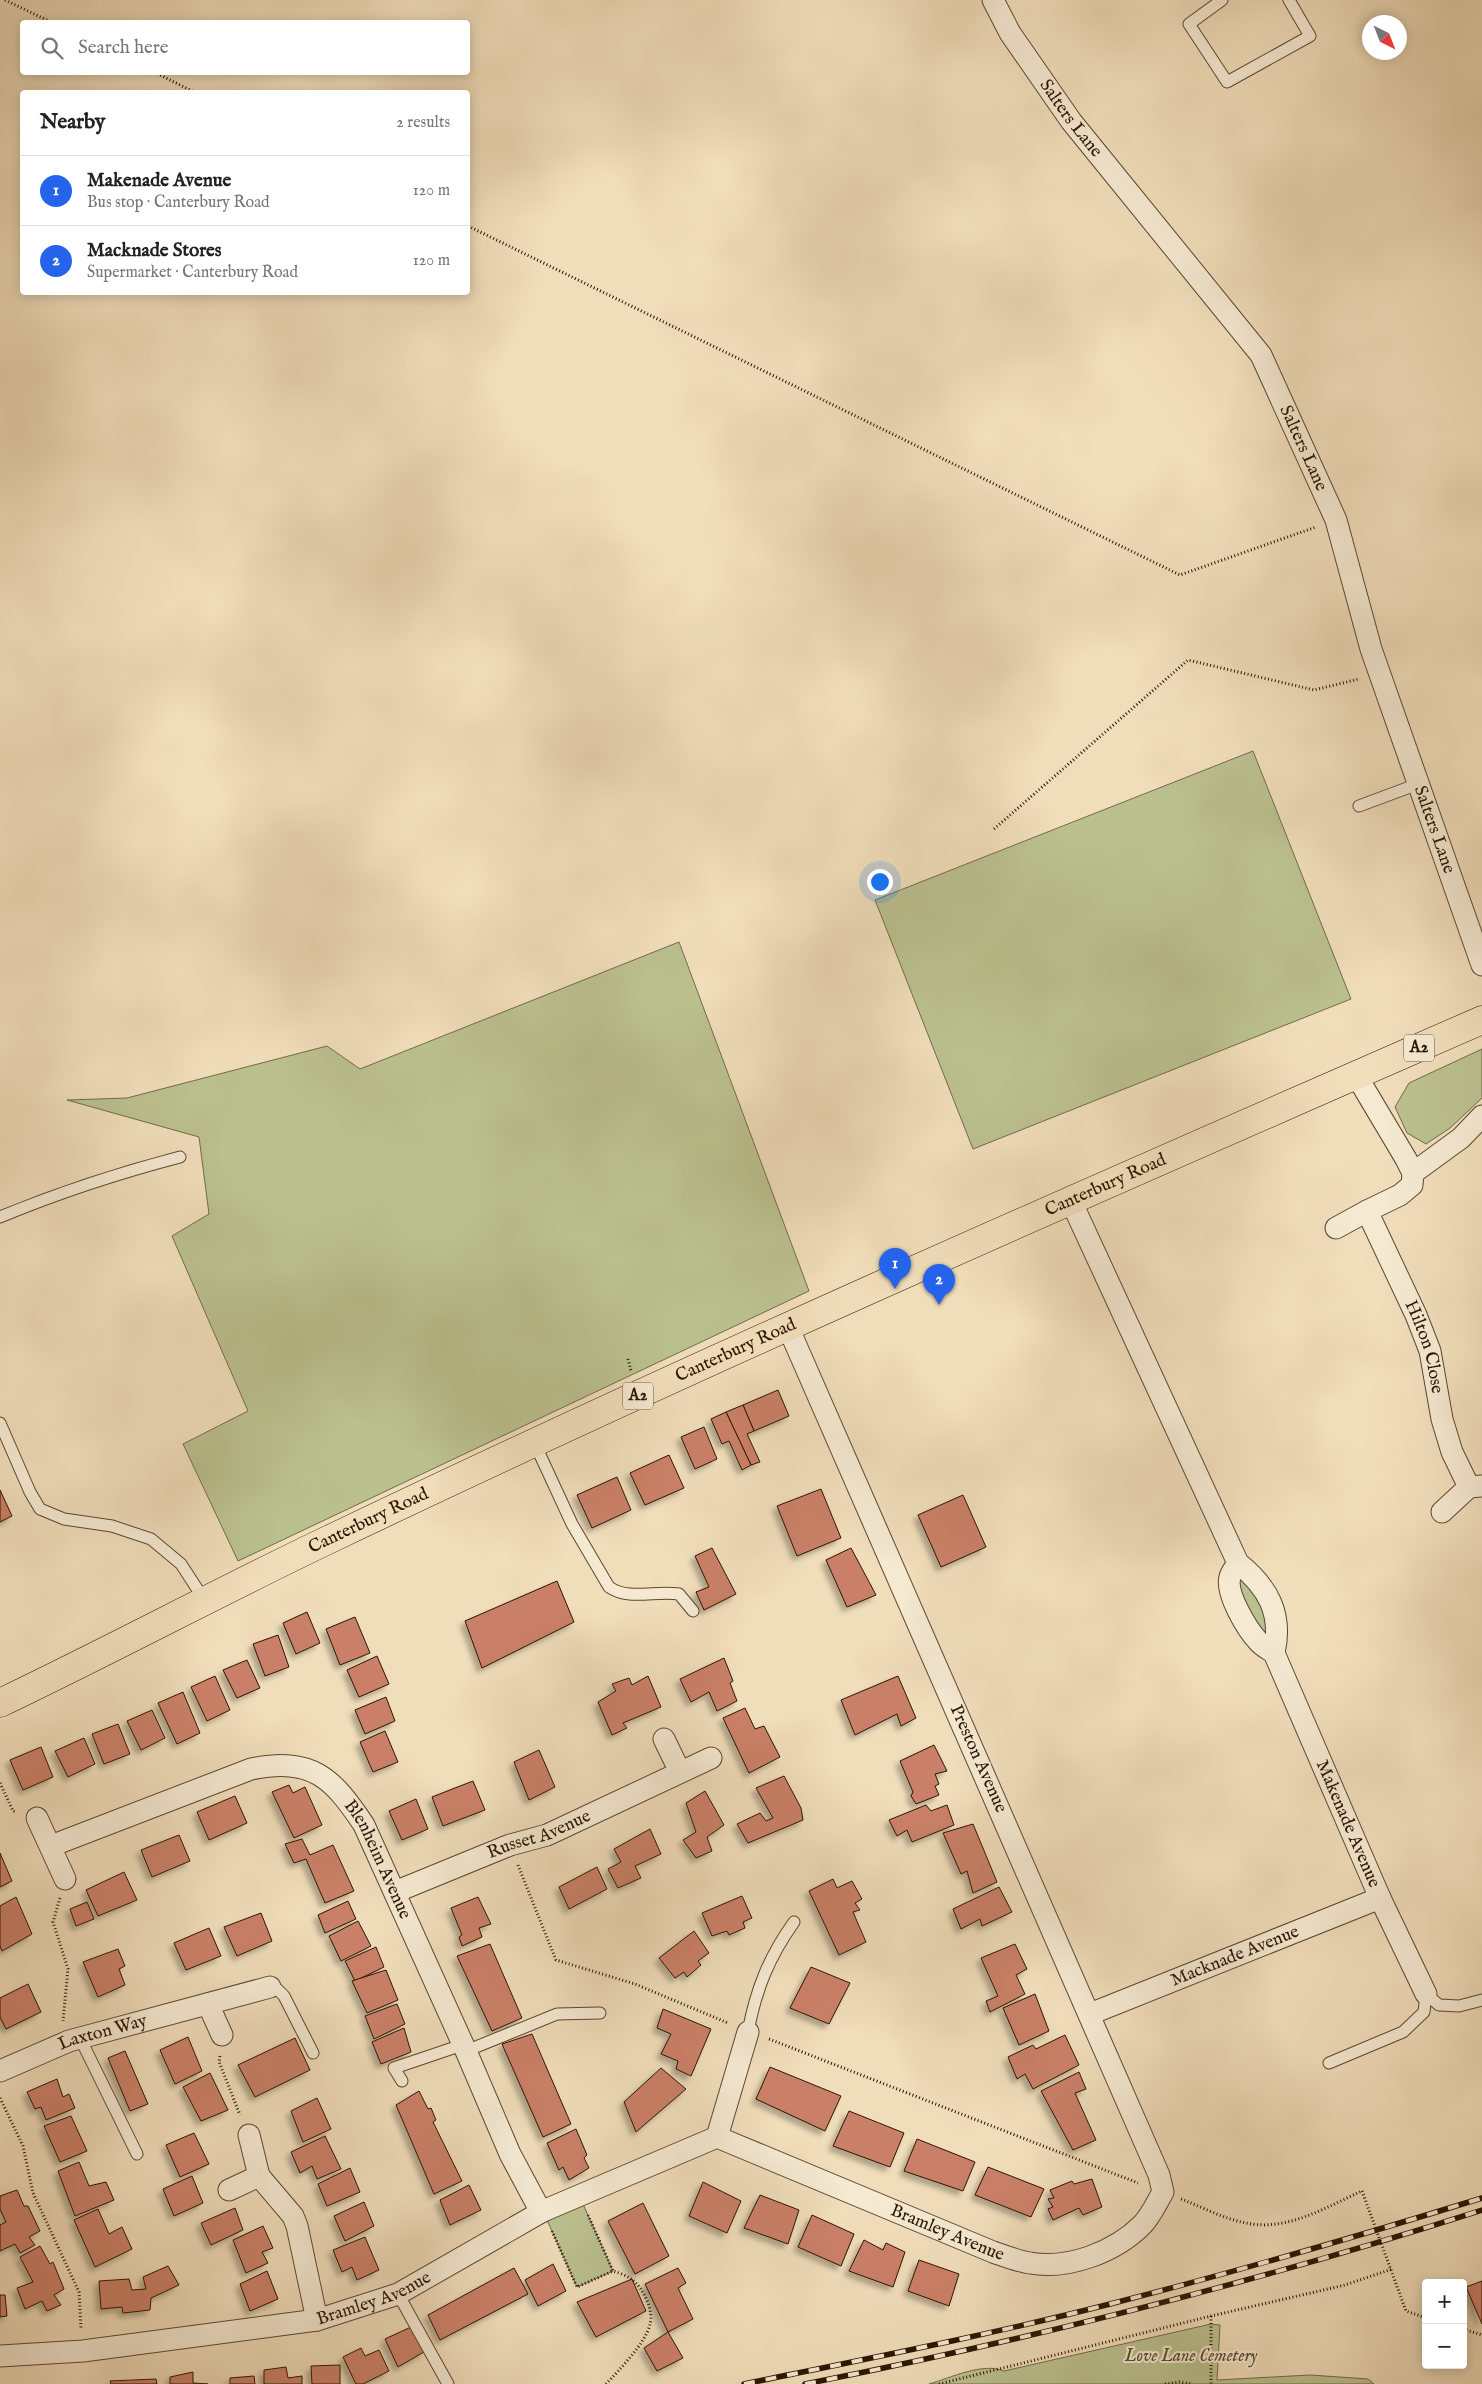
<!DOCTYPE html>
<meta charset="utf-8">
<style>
:root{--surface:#fff;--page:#f6f6f6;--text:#222;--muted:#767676;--line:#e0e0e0;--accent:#2563eb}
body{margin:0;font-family:"IM FELL English",serif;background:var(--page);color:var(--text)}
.controls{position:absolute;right:15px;bottom:15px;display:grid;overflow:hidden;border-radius:5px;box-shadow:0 2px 12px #0003}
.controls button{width:45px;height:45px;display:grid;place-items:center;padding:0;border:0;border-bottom:1px solid var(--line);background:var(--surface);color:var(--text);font:25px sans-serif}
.compass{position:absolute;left:1362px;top:15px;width:45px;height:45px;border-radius:50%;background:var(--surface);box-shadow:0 2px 12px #0003;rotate:138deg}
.you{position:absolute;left:879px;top:881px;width:18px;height:18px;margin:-12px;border:4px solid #fff;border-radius:50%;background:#1a73e8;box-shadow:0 0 0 8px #1a73e833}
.badge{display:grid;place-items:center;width:32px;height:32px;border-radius:50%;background:var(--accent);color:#fff;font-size:16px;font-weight:700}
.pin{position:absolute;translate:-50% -41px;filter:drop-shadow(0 1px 2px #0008)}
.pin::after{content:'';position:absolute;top:26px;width:18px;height:15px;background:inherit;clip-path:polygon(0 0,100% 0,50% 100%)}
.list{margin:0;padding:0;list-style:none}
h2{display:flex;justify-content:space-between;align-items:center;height:65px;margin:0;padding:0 20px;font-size:21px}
h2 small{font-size:16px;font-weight:400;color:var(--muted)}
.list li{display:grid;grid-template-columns:32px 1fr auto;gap:15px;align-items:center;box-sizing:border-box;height:70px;padding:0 20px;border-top:1px solid var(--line)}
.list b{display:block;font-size:19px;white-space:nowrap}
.list p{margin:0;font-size:16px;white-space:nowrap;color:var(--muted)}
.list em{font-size:16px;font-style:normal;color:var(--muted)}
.icon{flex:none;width:28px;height:28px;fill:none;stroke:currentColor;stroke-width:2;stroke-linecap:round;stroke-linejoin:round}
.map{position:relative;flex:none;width:1482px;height:2384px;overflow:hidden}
.search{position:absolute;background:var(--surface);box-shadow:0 2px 12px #0003;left:20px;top:20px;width:450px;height:55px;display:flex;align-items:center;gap:12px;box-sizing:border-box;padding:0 18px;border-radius:5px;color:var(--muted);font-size:19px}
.panel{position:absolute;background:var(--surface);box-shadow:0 2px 12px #0003;left:20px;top:90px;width:450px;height:205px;border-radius:5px}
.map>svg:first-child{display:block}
.green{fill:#bbc08f;stroke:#736a48}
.building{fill:#ca8067;stroke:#2b1502;filter:url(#shadow)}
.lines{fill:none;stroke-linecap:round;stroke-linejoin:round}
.service-casing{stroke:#5c4730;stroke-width:13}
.minor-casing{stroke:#5c4730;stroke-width:23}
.primary-casing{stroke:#2b1502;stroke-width:29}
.path{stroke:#2b1502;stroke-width:3;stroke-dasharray:1 2.5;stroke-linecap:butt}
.service{stroke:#f5e9d2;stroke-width:11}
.minor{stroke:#f5e9d2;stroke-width:21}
.primary{stroke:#f0ddba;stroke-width:28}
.rail-casing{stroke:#2b1502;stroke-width:5.5}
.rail{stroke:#f5e9d2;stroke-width:4;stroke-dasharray:11;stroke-linecap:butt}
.path-bridge{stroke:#2b1502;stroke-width:3;stroke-dasharray:1 2.5;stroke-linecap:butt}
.labels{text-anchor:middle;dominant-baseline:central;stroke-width:4;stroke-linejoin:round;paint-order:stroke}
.shield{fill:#f5e9d2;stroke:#685540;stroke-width:1}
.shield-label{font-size:16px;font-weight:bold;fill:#2b1502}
.street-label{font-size:18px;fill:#2b1502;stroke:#f5e9d2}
.park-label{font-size:18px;font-style:italic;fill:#56482c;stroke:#f5e9d2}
</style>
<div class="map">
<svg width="1482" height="2384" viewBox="0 0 1482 2384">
<defs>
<filter id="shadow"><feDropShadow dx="-4.5" dy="4.5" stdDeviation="2.5" flood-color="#0004"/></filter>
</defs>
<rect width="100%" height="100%" fill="#f0ddba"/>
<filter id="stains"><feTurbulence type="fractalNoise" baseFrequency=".004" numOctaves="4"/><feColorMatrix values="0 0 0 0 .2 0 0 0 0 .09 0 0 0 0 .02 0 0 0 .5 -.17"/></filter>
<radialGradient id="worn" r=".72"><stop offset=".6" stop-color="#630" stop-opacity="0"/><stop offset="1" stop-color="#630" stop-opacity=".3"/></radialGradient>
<g class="green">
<path d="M1253 751 1351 999 973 1149 875 900Z"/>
<path d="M679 942 809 1291 238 1561 183 1444 248 1411 172 1236 209 1214 199 1137 67 1100 127 1098 327 1046 360 1069Z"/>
<path d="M1482 1049V1098L1450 1128 1426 1144 1407 1133 1395 1107 1409 1083Z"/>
<path d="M1238 1563 1254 1576 1276 1643 1239 1611Z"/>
<path d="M583 2204 613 2271 577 2287 547 2220Z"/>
<path d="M1211 2324 1220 2325 1217 2380 1310 2375 1368 2379 1374 2384H929C950 2378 983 2362 1004 2371Z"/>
</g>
<g class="building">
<path d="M778 1390 789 1416 754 1431 743 1405Z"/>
<path d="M743 1405 754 1431 747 1434 760 1462 751 1465 726 1412Z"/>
<path d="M726 1412 751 1465 742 1470 729 1441 722 1444 711 1419Z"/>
<path d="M704 1427 717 1459 695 1469 681 1437Z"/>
<path d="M669 1455 684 1488 645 1505 630 1473Z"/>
<path d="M617 1477 631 1510 592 1528 577 1495Z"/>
<path d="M821 1489 841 1538 797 1556 777 1506Z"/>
<path d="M0 1490 12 1516 0 1522Z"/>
<path d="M963 1495 986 1547 941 1567 918 1515Z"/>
<path d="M712 1548 736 1594 704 1610 696 1592 709 1587 695 1556Z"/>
<path d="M851 1548 876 1595 847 1607 826 1560Z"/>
<path d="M557 1581 574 1622 482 1668 465 1621Z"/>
<path d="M307 1612 320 1643 296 1654 283 1623Z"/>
<path d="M355 1617 370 1653 340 1665 326 1629Z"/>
<path d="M278 1635 289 1667 265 1676 253 1644Z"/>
<path d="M377 1656 389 1684 359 1697 347 1670Z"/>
<path d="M724 1658 733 1681 730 1683 737 1701 717 1711 709 1692 691 1702 680 1679Z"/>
<path d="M247 1660 260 1688 237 1698 223 1670Z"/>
<path d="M215 1676 230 1710 207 1721 191 1687Z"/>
<path d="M648 1676 661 1707 623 1723 627 1728 612 1735 598 1702 616 1691 612 1684 629 1678 632 1685Z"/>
<path d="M898 1676 916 1718 901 1726 897 1714 855 1735 841 1700Z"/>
<path d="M183 1692 200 1733 177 1744 158 1703Z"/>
<path d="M386 1697 395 1721 365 1734 355 1710Z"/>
<path d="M745 1708 755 1729 764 1726 780 1757 749 1773 723 1718Z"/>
<path d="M152 1710 165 1738 141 1750 127 1721Z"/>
<path d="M118 1724 130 1754 104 1764 92 1734Z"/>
<path d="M385 1731 398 1762 373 1772 360 1742Z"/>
<path d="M84 1738 95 1764 68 1777 55 1751Z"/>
<path d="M934 1745 947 1771 935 1774 939 1784 935 1786 939 1795 916 1804 911 1796 913 1792 900 1761Z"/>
<path d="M41 1747 53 1777 23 1790 10 1760Z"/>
<path d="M539 1750 555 1787 529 1800 514 1762Z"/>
<path d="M784 1776 801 1808 803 1820 748 1843 737 1824 760 1813 766 1821 773 1818 756 1788Z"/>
<path d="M473 1781 485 1810 443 1826 432 1797Z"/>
<path d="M289 1785 293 1793 305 1787 322 1825 294 1838 272 1792Z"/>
<path d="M705 1791 724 1825 707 1837 712 1851 696 1858 683 1840 696 1832 686 1803Z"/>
<path d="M235 1796 247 1823 209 1840 197 1812Z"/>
<path d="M416 1799 428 1829 402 1840 389 1811Z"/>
<path d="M926 1805 931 1811 947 1805 954 1825 912 1842 907 1830 897 1836 889 1820Z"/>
<path d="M973 1824 997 1882 973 1893 967 1871 961 1874 943 1833Z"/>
<path d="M650 1829 661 1854 635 1866 641 1878 618 1888 608 1869 621 1862 614 1849Z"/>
<path d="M179 1835 190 1861 152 1877 141 1850Z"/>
<path d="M302 1839 310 1855 333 1845 354 1891 325 1903 306 1859 294 1863 285 1844Z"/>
<path d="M0 1853 12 1881 0 1887Z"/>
<path d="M597 1867 607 1889 569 1909 559 1887Z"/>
<path d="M124 1872 137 1900 98 1916 86 1890Z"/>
<path d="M833 1879 837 1888 852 1881 862 1899 855 1903 860 1910 853 1912 866 1942 839 1955 809 1891Z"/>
<path d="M999 1887 1012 1912 982 1926 980 1919 961 1929 953 1909Z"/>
<path d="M742 1896 752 1918 743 1922 745 1928 729 1935 727 1931 712 1936 702 1913Z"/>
<path d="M16 1897 32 1934 2 1951 0 1946V1906Z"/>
<path d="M478 1897 491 1924 479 1928 482 1937 462 1946 459 1937 462 1935 451 1908Z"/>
<path d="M348 1901 356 1919 325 1933 318 1915Z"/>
<path d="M87 1902 94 1919 76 1926 70 1909Z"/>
<path d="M261 1913 272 1941 237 1956 224 1927Z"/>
<path d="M358 1921 371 1946 341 1961 329 1936Z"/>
<path d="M209 1928 221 1956 186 1970 174 1943Z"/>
<path d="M694 1931 709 1953 698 1961 701 1965 687 1977 684 1972 675 1978 659 1958Z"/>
<path d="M490 1944 522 2018 492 2031 457 1956Z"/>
<path d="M1015 1944 1027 1969 1016 1975 1025 1994 990 2012 986 2001 998 1996 981 1958Z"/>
<path d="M376 1947 384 1967 355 1981 345 1961Z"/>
<path d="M118 1949 125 1966 119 1969 125 1985 98 1997 83 1962Z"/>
<path d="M811 1967 850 1983 829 2024 790 2008Z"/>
<path d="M386 1970 398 2000 367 2013 352 1981Z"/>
<path d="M28 1984 41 2012 6 2029 0 2017V1998Z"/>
<path d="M1035 1994 1049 2031 1019 2045 1003 2008Z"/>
<path d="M397 2004 405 2024 374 2039 365 2016Z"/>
<path d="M663 2009 711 2029 691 2076 676 2069 678 2061 661 2054 671 2034 657 2028Z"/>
<path d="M404 2028 411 2052 381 2064 372 2042Z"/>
<path d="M532 2034 571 2124 543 2137 502 2044Z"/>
<path d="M1065 2035 1079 2065 1033 2089 1025 2074 1017 2079 1008 2057 1033 2045 1036 2049Z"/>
<path d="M188 2037 202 2071 175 2084 160 2050Z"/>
<path d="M295 2038 310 2070 255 2097 238 2065Z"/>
<path d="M125 2051 148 2104 130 2111 108 2058Z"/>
<path d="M770 2067 841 2096 825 2131 756 2099Z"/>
<path d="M661 2068 686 2089 636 2132 624 2102Z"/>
<path d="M1079 2072 1086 2089 1075 2093 1096 2140 1073 2150 1041 2091Z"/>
<path d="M210 2073 228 2110 201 2121 183 2087Z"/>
<path d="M57 2079 63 2097 69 2094 75 2108 46 2120 41 2107 35 2109 27 2092Z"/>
<path d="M419 2091 428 2109 431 2108 436 2120 433 2122 462 2181 434 2194 396 2105Z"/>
<path d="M317 2098 331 2129 303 2142 291 2111Z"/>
<path d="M849 2111 904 2133 890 2167 833 2146Z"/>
<path d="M71 2116 87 2151 60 2162 44 2126Z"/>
<path d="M576 2129 587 2155 584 2158 589 2168 569 2180 563 2167 559 2170 547 2143Z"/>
<path d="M194 2133 209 2164 180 2177 166 2145Z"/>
<path d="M325 2136 341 2169 317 2179 312 2166 300 2173 291 2152Z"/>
<path d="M917 2139 975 2162 963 2191 904 2171Z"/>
<path d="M79 2162 89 2186 106 2182 114 2200 75 2216 58 2171Z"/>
<path d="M988 2167 1044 2189 1031 2217 975 2195Z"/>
<path d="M350 2168 360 2192 327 2206 318 2184Z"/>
<path d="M192 2176 203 2203 174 2216 163 2189Z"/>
<path d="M1092 2179 1102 2207 1083 2215 1079 2208 1053 2220 1048 2209 1053 2207 1048 2199 1054 2198 1050 2190 1072 2181 1074 2184Z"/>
<path d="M703 2182 741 2201 727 2233 689 2216Z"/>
<path d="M469 2185 481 2210 450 2225 440 2200Z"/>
<path d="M17 2190 24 2206H28L40 2231 29 2237 35 2245 20 2253 15 2244 0 2251V2225L6 2222 0 2209V2196Z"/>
<path d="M760 2195 799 2210 788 2244 744 2228Z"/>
<path d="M364 2202 374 2226 345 2241 334 2216Z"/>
<path d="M643 2203 669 2256 635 2274 608 2221Z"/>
<path d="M235 2208 243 2230 211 2245 201 2223Z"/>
<path d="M98 2209 109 2234 122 2227 132 2249 95 2267 74 2220Z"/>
<path d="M812 2215 854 2234 841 2266 798 2247Z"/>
<path d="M263 2226 273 2248 262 2252 268 2263 246 2273 233 2240Z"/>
<path d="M365 2237 379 2270 357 2280 352 2267 342 2272 333 2250Z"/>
<path d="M864 2240 883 2250 886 2243 905 2252 893 2287 849 2271Z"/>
<path d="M40 2246 50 2264 53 2262 64 2289 54 2295 61 2305 47 2311 42 2301 25 2309 17 2288 33 2282 20 2257Z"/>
<path d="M919 2260 959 2274 949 2306 908 2291Z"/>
<path d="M553 2264 566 2291 538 2306 525 2280Z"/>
<path d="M168 2266 179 2285 151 2298 150 2310 123 2313 122 2307 101 2309 99 2281 129 2279 132 2290 146 2289 143 2277Z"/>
<path d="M514 2268 528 2294 440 2340 428 2315Z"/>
<path d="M678 2268 686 2283 678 2288 693 2319 668 2332 645 2284Z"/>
<path d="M267 2271 278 2299 250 2311 240 2284Z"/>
<path d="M632 2279 646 2311 596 2337 577 2302Z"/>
<path d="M1482 2281V2324L1466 2287Z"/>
<path d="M0 2295H5L7 2316 0 2317Z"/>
<path d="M411 2327 424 2352 398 2367 385 2339Z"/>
<path d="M668 2332 683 2358 657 2371 644 2348Z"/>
<path d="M361 2348 365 2356 379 2350 389 2371 363 2384H356L343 2357Z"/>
<path d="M340 2365V2384H312L311 2366Z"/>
<path d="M286 2367 288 2378 302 2376V2384H264V2370Z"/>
<path d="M193 2372V2383L208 2384H170V2377Z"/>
<path d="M254 2376 255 2384H230V2378Z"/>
<path d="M156 2379 157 2384H111L110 2381Z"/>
</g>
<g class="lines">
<defs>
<g id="service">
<path d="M1222 0 1189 24 1227 82 1310 36 1289 0"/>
<path d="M1359 806 1418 784"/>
<path d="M0 1217C58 1193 119 1173 180 1157"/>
<path d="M0 1423 30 1492 40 1509 64 1519 112 1526 151 1539 181 1564 205 1601"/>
<path d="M535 1444 572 1524 609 1587C629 1601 656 1590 679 1594L693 1611"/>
<path d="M270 1987 278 1990 284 1996 313 2053"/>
<path d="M1426 1994 1439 2005 1459 2006 1482 2000"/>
<path d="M748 2032C756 1989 769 1957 794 1922"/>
<path d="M80 2038 137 2154"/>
<path d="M466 2051 557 2014 600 2013"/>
<path d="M1329 2063 1403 2032 1424 2012 1426 1994"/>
<path d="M402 2081 394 2068 462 2045"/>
<path d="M398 2294 448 2384"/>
</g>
<g id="minor">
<path id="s1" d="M993 0 1010 33 1071 121 1261 355 1336 520 1371 649 1482 965"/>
<path id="s2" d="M1356 1075 1406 1159 1413 1173 1412 1185 1400 1195 1367 1211 1416 1315 1430 1351 1442 1419 1452 1452 1469 1487 1482 1486"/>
<path d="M1413 1173 1461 1138 1482 1116"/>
<path d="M1071 1201 1238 1563C1268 1587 1283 1614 1274 1653"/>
<path d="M1336 1228 1367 1211"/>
<path d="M1442 1512 1469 1487"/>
<path id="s3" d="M1238 1563C1236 1567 1231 1572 1230 1577 1225 1593 1247 1629 1258 1641 1262 1646 1268 1649 1274 1653L1380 1898 1426 1994"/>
<path d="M664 1739 680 1772"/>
<path d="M37 1818 65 1879"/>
<path id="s4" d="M51 1846 251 1769C312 1757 332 1777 364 1825L466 2051 510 2154 541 2212"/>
<path id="s5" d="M395 1892 510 1845 547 1835 711 1758"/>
<path d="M208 2004 222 2035"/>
<path id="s6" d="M1090 2014 1380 1898"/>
<path id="s7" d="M0 2071 69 2041 270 1987"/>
<path d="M249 2135 259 2176 293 2216 297 2226 317 2320"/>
<path d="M717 2137 748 2032"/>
<path d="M229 2190 259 2176"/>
<path id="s8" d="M0 2356 83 2351 317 2320 398 2294 543 2211 717 2137 993 2252C1005 2256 1017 2261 1030 2263 1068 2270 1115 2252 1142 2225 1151 2216 1157 2202 1163 2192L1159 2175 788 1327"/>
</g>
<g id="primary">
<path id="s9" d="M0 1703C111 1650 219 1592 330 1539 710 1357 1096 1189 1482 1020"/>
</g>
</defs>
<use href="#service" class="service-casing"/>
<use href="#minor" class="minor-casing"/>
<use href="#primary" class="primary-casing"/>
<g class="path">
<path d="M5 0 51 22"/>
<path d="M154 72 194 92"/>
<path d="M468 226 1180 575 1316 527"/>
<path d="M994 829 1188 660 1314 690 1359 679"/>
<path d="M628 1359 631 1371"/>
<path d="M0 1783 13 1811 16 1812"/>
<path d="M518 1865 556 1960 635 1984 728 2023"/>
<path d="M60 1898 53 1922 68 1969 63 2021"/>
<path d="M769 2039 1138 2183"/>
<path d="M220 2056 219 2062 240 2115"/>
<path d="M0 2098 23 2146 33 2193 79 2292 81 2328"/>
<path d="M1181 2199C1202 2207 1224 2219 1246 2223 1287 2232 1326 2207 1362 2191"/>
<path d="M552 2231 577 2287 613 2271 588 2215"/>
<path d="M1211 2316V2384"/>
<path d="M1463 2329 1482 2335"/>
<path d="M606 2384C619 2370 646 2343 650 2324 654 2310 643 2287 631 2279 626 2275 619 2273 613 2271"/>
<path d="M939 2384 1211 2316 1345 2285 1392 2269"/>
<path d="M1165 2384 1179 2382 1192 2384"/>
</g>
<use href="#service" class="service"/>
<use href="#minor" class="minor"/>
<use href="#primary" class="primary"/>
<defs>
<g id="rail">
<path d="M744 2384C866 2359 989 2335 1110 2304 1235 2272 1359 2236 1482 2198"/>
<path d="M805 2384C1033 2339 1260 2281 1482 2210"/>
</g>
</defs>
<use href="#rail" class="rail-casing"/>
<use href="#rail" class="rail"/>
<path class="path-bridge" d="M1362 2191 1406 2311 1426 2318"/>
</g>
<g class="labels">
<g class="shield">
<rect x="1404" y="1034.5" width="30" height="27" rx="4"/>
<rect x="623" y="1382.5" width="30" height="27" rx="4"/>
</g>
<g class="shield-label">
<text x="1419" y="1048">A2</text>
<text x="638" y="1396">A2</text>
</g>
<g class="street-label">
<text stroke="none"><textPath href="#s1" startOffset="142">Salters Lane</textPath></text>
<text stroke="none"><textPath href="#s1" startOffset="548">Salters Lane</textPath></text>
<text stroke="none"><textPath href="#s1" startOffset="952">Salters Lane</textPath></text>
<text stroke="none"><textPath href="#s9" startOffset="1221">Canterbury Road</textPath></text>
<text stroke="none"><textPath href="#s2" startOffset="326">Hilton Close</textPath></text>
<text stroke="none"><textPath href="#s9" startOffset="816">Canterbury Road</textPath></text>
<text stroke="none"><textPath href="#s9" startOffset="411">Canterbury Road</textPath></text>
<text transform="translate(978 1759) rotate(66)">Preston Avenue</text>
<text stroke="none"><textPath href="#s3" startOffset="294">Makenade Avenue</textPath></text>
<text stroke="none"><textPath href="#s5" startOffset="155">Russet Avenue</textPath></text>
<text stroke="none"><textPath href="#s4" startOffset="389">Blenheim Avenue</textPath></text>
<text stroke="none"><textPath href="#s6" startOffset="156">Macknade Avenue</textPath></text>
<text stroke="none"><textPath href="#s7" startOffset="110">Laxton Way</textPath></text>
<text stroke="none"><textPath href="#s8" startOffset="1010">Bramley Avenue</textPath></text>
<text stroke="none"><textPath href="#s8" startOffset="380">Bramley Avenue</textPath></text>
</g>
<g class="park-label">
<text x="1191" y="2356">Love Lane Cemetery</text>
</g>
</g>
<rect width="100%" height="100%" filter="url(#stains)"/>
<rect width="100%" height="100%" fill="url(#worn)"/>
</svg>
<div class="controls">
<button>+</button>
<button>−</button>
</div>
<svg class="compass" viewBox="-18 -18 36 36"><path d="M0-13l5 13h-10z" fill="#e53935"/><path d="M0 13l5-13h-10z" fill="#767676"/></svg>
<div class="you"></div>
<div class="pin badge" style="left:895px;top:1289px">1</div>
<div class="pin badge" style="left:939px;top:1305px">2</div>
<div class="search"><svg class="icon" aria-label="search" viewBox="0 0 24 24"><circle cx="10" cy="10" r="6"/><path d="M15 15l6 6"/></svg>Search here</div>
<section class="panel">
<h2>Nearby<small>2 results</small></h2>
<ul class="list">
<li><span class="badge">1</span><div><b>Makenade Avenue</b><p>Bus stop · Canterbury Road</p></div><em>120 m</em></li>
<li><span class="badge">2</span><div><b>Macknade Stores</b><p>Supermarket · Canterbury Road</p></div><em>120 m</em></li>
</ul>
</section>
</div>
